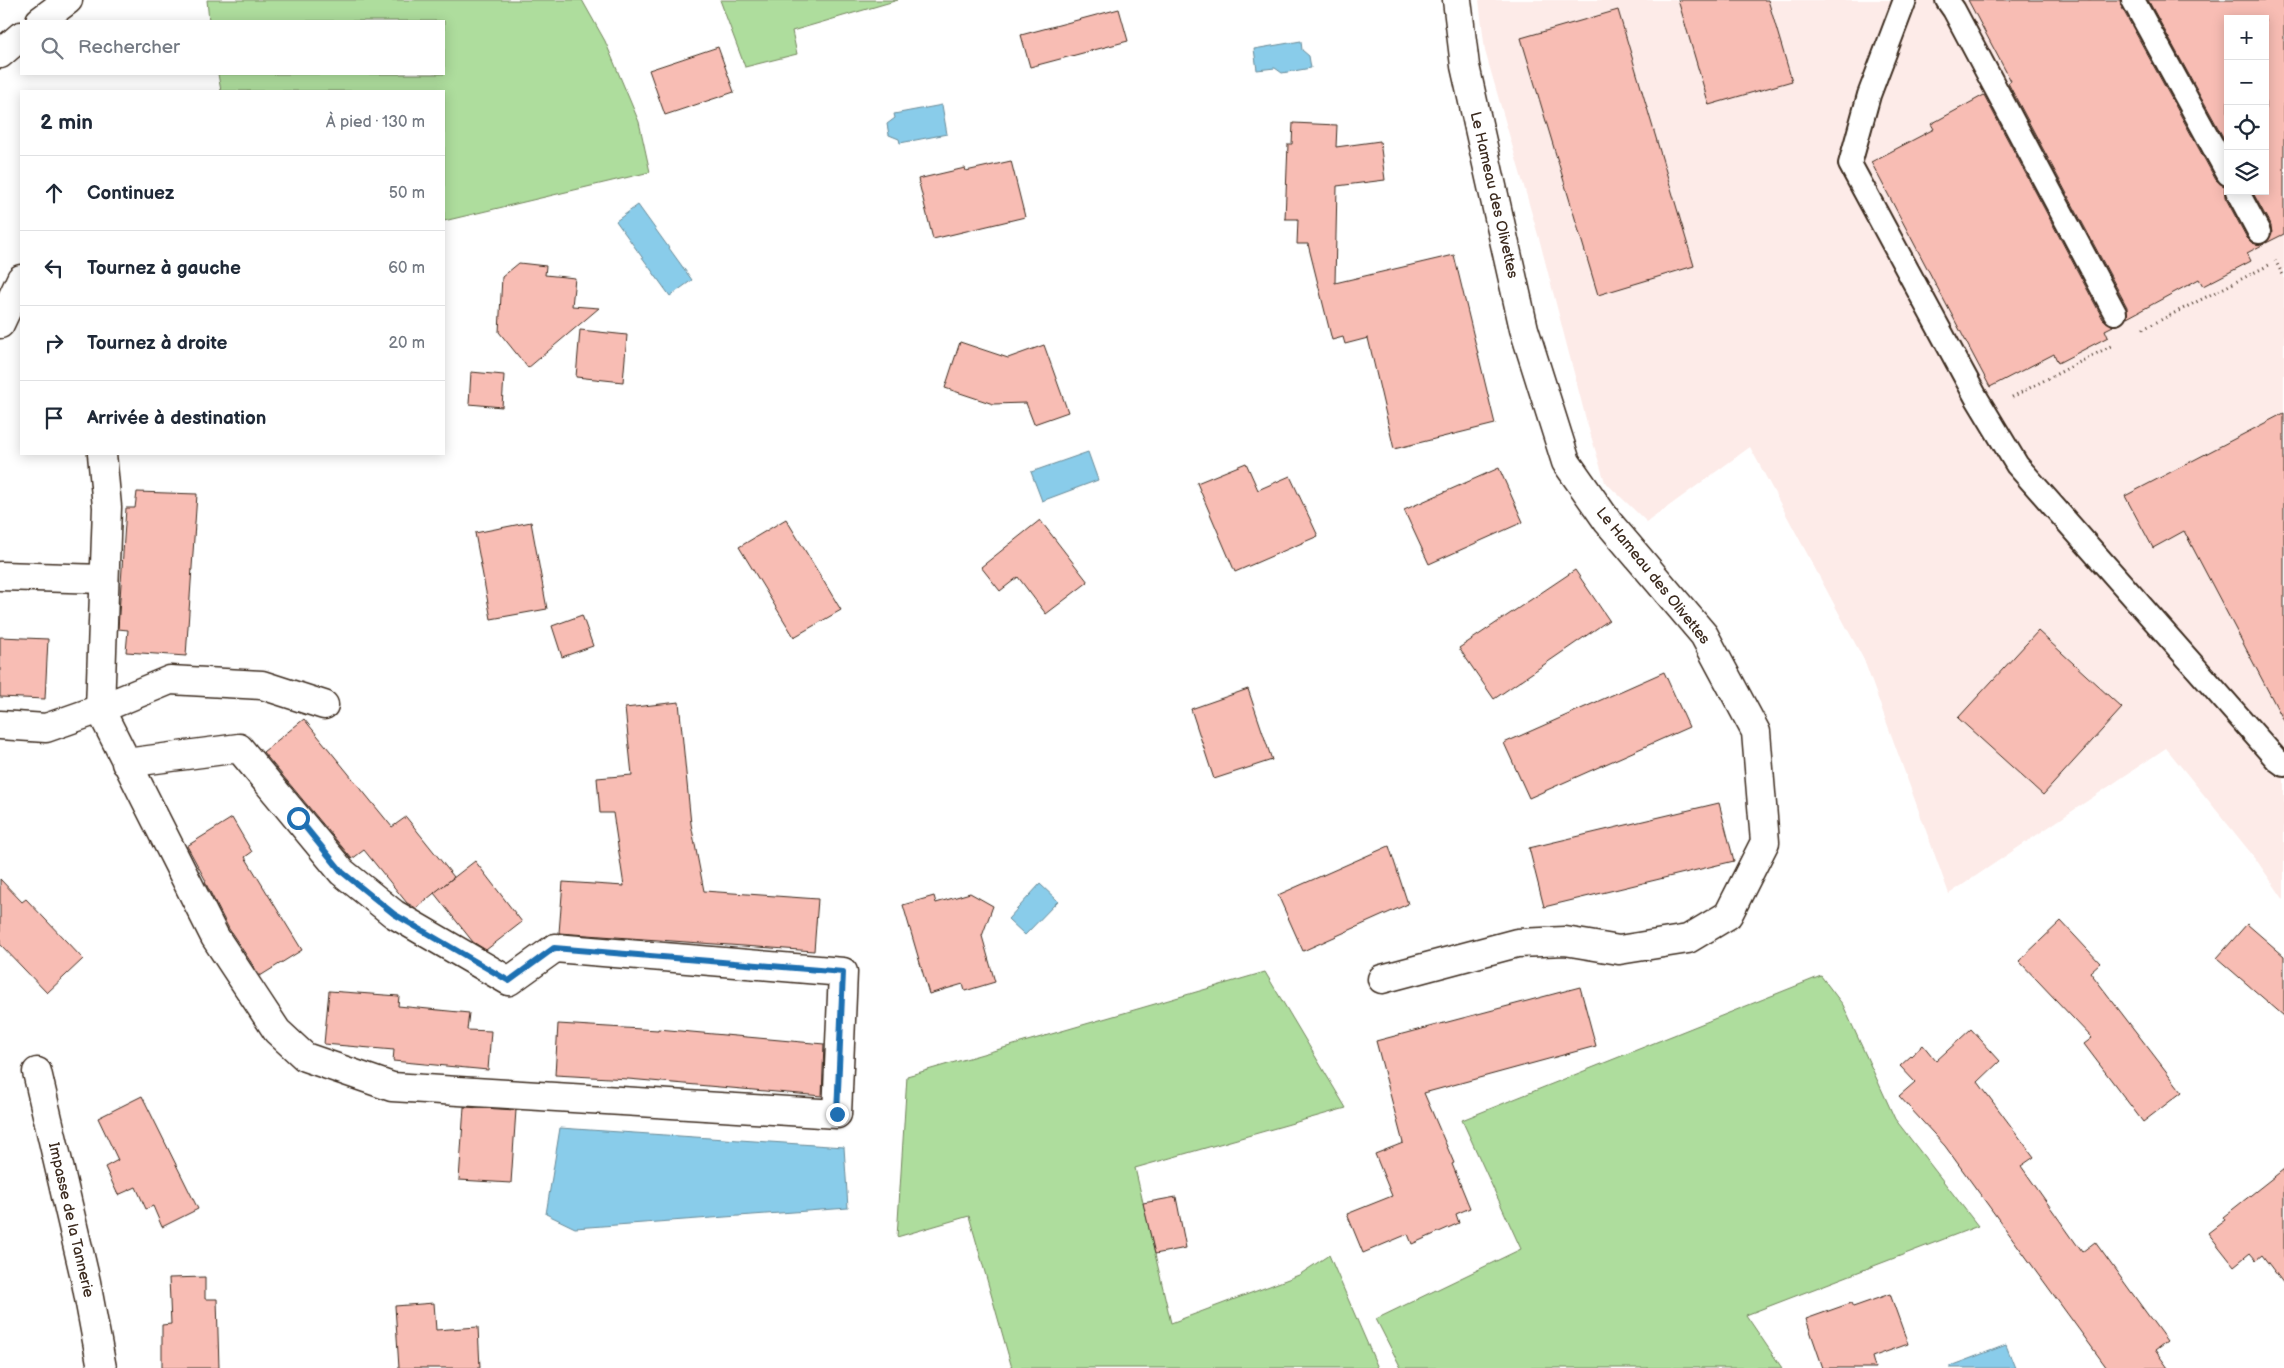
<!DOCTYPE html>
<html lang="fr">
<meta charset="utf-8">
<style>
:root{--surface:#fff;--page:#f2f2f3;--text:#1f2937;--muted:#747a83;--line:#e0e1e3}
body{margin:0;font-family:"Balsamiq Sans",sans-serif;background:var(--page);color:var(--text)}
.controls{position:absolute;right:15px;top:15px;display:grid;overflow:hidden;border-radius:0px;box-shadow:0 2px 12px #0003}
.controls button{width:45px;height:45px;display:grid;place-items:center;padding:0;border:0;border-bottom:1px solid var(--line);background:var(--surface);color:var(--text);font:25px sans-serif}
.stop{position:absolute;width:15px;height:15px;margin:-11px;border:4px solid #1f6fb2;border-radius:50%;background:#fff}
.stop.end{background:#1f6fb2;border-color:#fff;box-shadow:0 1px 5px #0008}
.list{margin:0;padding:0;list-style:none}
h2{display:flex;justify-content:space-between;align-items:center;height:65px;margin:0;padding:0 20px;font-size:21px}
h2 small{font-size:16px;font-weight:400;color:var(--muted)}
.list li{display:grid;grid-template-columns:32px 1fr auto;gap:15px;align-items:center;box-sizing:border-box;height:75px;padding:0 20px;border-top:1px solid var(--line)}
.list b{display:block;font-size:19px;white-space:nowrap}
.list em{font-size:16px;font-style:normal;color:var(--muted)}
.icon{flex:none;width:28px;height:28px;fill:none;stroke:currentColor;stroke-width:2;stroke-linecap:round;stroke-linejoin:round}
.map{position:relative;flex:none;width:2284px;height:1368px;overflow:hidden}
.search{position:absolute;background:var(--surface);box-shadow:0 2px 12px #0003;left:20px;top:20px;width:425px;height:55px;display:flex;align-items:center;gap:12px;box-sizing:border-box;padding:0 18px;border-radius:0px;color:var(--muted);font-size:19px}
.panel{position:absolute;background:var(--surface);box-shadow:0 2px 12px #0003;left:20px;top:90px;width:425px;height:365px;border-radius:0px}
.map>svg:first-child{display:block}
.built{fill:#fdebe8;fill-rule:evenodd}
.green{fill:#aedd9d;stroke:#74845e}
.water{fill:#89ccea;stroke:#6a8b98}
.building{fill:#f8bdb4;stroke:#3b2a1e}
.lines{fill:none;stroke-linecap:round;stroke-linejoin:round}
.service-casing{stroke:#3b2a1e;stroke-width:26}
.minor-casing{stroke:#3b2a1e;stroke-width:31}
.tertiary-casing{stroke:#3b2a1e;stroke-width:31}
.path{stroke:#3b2a1e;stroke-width:3;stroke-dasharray:1 4;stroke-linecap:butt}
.service{stroke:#fff;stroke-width:22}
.minor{stroke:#fff;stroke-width:28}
.tertiary{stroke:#fff;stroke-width:28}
.route{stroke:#1f6fb2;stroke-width:6}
.labels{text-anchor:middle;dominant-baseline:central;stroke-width:5;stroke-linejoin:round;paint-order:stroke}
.street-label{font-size:15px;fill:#3b2a1e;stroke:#fff}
</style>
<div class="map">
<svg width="2284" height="1368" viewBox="0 0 2284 1368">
<rect width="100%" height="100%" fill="#fff"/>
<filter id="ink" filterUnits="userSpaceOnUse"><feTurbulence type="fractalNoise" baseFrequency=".02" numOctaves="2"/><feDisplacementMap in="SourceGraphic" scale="10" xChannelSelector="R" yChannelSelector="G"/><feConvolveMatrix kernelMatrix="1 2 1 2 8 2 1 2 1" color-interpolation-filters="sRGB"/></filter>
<g filter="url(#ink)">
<path class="built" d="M1479 0H2284V900L2255 858 2166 748 1949 894 1864 660 1750 447 1647 522 1605 482 1587 423 1540 242 1485 51ZM2228 19H2265V191H2228Z"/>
<g class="green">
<path d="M207 0H582L605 41 639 122 650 172 444 221V91H221L218 74H444V21H209Z"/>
<path d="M720 0H898L792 31 797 54 745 67Z"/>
<path d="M1265 972 1346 1108 1135 1168 1171 1323 1299 1275 1329 1255 1378 1368H1012L969 1216 897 1237 907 1076Z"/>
<path d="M1821 976 1843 1005 1895 1119 1978 1226 1746 1315 1782 1368H1401L1376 1319 1521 1249 1462 1120Z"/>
</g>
<g class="water">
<path d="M1301 41 1302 50 1309 56 1311 68 1282 73 1275 68 1257 70 1254 49Z"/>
<path d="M942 105 947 134 900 143 899 139 889 135 887 124 895 118 894 114Z"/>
<path d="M638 205 692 280 670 296 616 221Z"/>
<path d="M1088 452 1098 480 1042 501 1031 472Z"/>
<path d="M1040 884 1058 901 1025 935 1008 919Z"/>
<path d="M560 1128 844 1147 848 1208 575 1228 546 1214Z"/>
<path d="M2006 1345 2015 1368H1950V1366Z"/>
</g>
<g class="building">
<path d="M1678 0H1768L1792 81 1709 105Z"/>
<path d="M1968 0H2120L2121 6 2216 180 2225 186V197L2247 238 2253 243 2264 244 2247 253 2251 261 2203 286 2199 279 2127 318V307L2008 83 2011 81Z"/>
<path d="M2148 0H2284V234L2266 243 2272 233 2271 226 2252 191H2265V19H2228V146Z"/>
<path d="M1119 9 1128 41 1030 67 1021 35Z"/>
<path d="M1618 10 1694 266 1598 295 1521 38Z"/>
<path d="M718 47 734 92 665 115 649 70Z"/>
<path d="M1984 95 2103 319 2113 326 2105 330 2108 337 2058 363 2054 354 1990 387 1871 162 1934 129 1931 124Z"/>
<path d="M1293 123 1337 125 1336 147 1380 141 1385 180 1337 186 1335 283 1454 255 1495 424 1394 449 1368 338 1345 344 1343 337 1332 340 1308 244H1297L1298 219H1285L1288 144H1292Z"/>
<path d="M1011 161 1025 217 933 239 918 179 965 168 966 171Z"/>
<path d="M519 263 546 266 545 275 575 278 572 306 599 308 528 368 499 332 502 277Z"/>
<path d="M580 330 627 335 623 382 576 377Z"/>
<path d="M960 342 1008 358 1044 345 1068 412 1034 424 1026 403 993 404 945 388Z"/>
<path d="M471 372 504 375 502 407 469 404Z"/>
<path d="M2284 413V721L2184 531 2153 548 2125 496Z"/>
<path d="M1246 463 1258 490 1290 476 1318 536 1235 572 1197 483Z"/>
<path d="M1499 468 1523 522 1429 564 1404 510Z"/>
<path d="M137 492 197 494 186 656 126 652 128 630 118 629 126 508H135Z"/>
<path d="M786 519 841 610 794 637 739 547Z"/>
<path d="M1040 520 1088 582 1046 614 1018 577 1000 591 981 567Z"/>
<path d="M531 522 547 609 491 619 475 533Z"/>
<path d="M1575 570 1609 620 1494 699 1459 648Z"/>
<path d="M582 615 593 646 562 657 552 626Z"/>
<path d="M2038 631 2122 708 2043 795 1958 718Z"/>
<path d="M0 637 48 639 45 699 0 697Z"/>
<path d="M1664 672 1689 727 1529 798 1504 743Z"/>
<path d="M1248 689 1272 760 1214 779 1191 709Z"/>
<path d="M679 702 691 824 704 891 818 899 814 951 559 933 563 882 624 886 613 813H600L597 778 632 775 625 708Z"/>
<path d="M304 719 392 827 406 817 454 877 416 908 407 903 364 850 352 859 263 752Z"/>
<path d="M1719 803 1734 861 1544 907 1529 848Z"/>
<path d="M232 818 252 852 245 857 302 950 260 976 229 929 205 882 206 881 187 846Z"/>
<path d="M1389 846 1408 904 1303 951 1278 895Z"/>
<path d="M475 861 522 922 486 950 473 942 434 893Z"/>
<path d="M0 879 22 902 26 899 83 959 47 993 0 944Z"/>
<path d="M970 893 993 906 982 936 995 982 965 991 963 984 929 994 903 905 934 896 936 903Z"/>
<path d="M2061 921 2100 963 2090 972 2182 1092 2143 1122 2084 1044 2092 1038 2019 961Z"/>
<path d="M2247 924 2284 956V1016L2217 958Z"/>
<path d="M1580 987 1596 1046 1424 1093 1454 1163 1452 1164 1470 1208 1456 1214 1459 1223 1412 1244 1408 1234 1363 1253 1347 1214 1392 1196 1375 1154 1403 1143 1376 1041Z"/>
<path d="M329 991 399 996 398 1006 469 1013 467 1030 491 1031 488 1070 393 1061 394 1050 324 1044Z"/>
<path d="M558 1024 658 1030V1029L824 1044 822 1096 628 1079 555 1075Z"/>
<path d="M1971 1029 2000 1061 1978 1082 2034 1157 2021 1166 2082 1252 2095 1242 2145 1311 2167 1341 2155 1350 2168 1368H2107L1945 1146 1899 1096 1915 1082 1900 1066 1923 1045 1936 1061Z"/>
<path d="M142 1096 198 1209 162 1227 153 1206 146 1209 136 1187 118 1195 105 1167 118 1160 98 1118Z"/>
<path d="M464 1107 516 1110 511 1183 459 1180Z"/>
<path d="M2284 1169V1284L2262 1255 2256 1260 2250 1253 2234 1266 2208 1233 2225 1220 2223 1217Z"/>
<path d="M1176 1197 1186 1248 1155 1254 1143 1203Z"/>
<path d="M205 1277V1299H217L219 1368H162V1325L171 1324 169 1278Z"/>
<path d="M1890 1294 1908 1344 1872 1357 1875 1368H1823L1806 1319 1851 1303 1853 1307Z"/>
<path d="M434 1303 436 1330 478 1327 480 1368H399L395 1306Z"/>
</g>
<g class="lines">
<defs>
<g id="service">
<path d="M1905 0 1869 95 1850 164 1976 397 2017 465 2277 760 2284 765"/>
<path d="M1947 0 1954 10 2115 313"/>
<path d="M2133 0 2228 174"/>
<path d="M2237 191 2259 232"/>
</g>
<g id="minor">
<path d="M0 324 21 279"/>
<path d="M102 454 107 507 100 709 215 937 277 1031 305 1057 392 1087 837 1114 843 972 555 948 509 981 394 914 342 872 239 748 126 763"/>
<path d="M0 576 104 579"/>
<path d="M0 725 46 728 100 709 170 680 262 685 324 705"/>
<path d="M1382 979 1517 943 1565 941 1619 950 1688 939 1728 915 1765 842 1756 732 1704 635 1608 522 1566 462 1524 329 1465 66 1457 0"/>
<path d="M37 1072 86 1282 102 1368"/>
</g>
<g id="tertiary">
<path d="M40 21 68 0"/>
<path d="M0 54 21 36"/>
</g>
</defs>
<use href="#service" class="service-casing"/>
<use href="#minor" class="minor-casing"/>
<use href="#tertiary" class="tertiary-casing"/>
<g class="path">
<path d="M2275 260 2284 277"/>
<path d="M2143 329 2269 265"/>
<path d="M2012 397 2111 346"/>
</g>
<use href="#service" class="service"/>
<use href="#minor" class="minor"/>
<use href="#tertiary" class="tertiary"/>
</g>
</g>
<g class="lines" filter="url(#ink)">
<path class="route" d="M298 818 342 872 394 914 509 981 554 948 843 972 837 1114"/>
</g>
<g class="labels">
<g class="street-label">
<text transform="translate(1494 195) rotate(77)">Le Hameau des Olivettes</text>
<text transform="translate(1653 576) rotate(51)">Le Hameau des Olivettes</text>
<text transform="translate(71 1220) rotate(77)">Impasse de la Tannerie</text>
</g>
</g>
</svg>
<div class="controls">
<button>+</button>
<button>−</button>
<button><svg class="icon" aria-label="locate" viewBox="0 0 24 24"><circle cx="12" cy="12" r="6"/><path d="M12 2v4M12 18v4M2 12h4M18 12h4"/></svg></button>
<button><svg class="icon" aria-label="layers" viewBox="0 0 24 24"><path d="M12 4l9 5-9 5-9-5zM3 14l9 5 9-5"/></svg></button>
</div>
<div class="stop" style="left:298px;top:818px"></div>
<div class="stop end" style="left:837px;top:1114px"></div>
<div class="search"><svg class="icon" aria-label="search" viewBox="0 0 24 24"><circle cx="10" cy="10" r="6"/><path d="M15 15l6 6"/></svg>Rechercher</div>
<section class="panel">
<h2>2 min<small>À pied · 130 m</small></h2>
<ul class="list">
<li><svg class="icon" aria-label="ahead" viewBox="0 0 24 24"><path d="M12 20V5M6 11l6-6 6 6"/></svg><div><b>Continuez</b></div><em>50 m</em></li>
<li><svg class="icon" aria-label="left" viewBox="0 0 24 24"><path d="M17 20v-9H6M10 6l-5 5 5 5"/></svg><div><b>Tournez à gauche</b></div><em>60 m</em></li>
<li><svg class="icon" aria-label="right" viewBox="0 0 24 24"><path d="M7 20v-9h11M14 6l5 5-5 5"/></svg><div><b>Tournez à droite</b></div><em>20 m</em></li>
<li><svg class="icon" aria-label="arrive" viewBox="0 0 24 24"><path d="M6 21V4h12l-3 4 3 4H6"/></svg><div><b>Arrivée à destination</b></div></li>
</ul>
</section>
</div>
